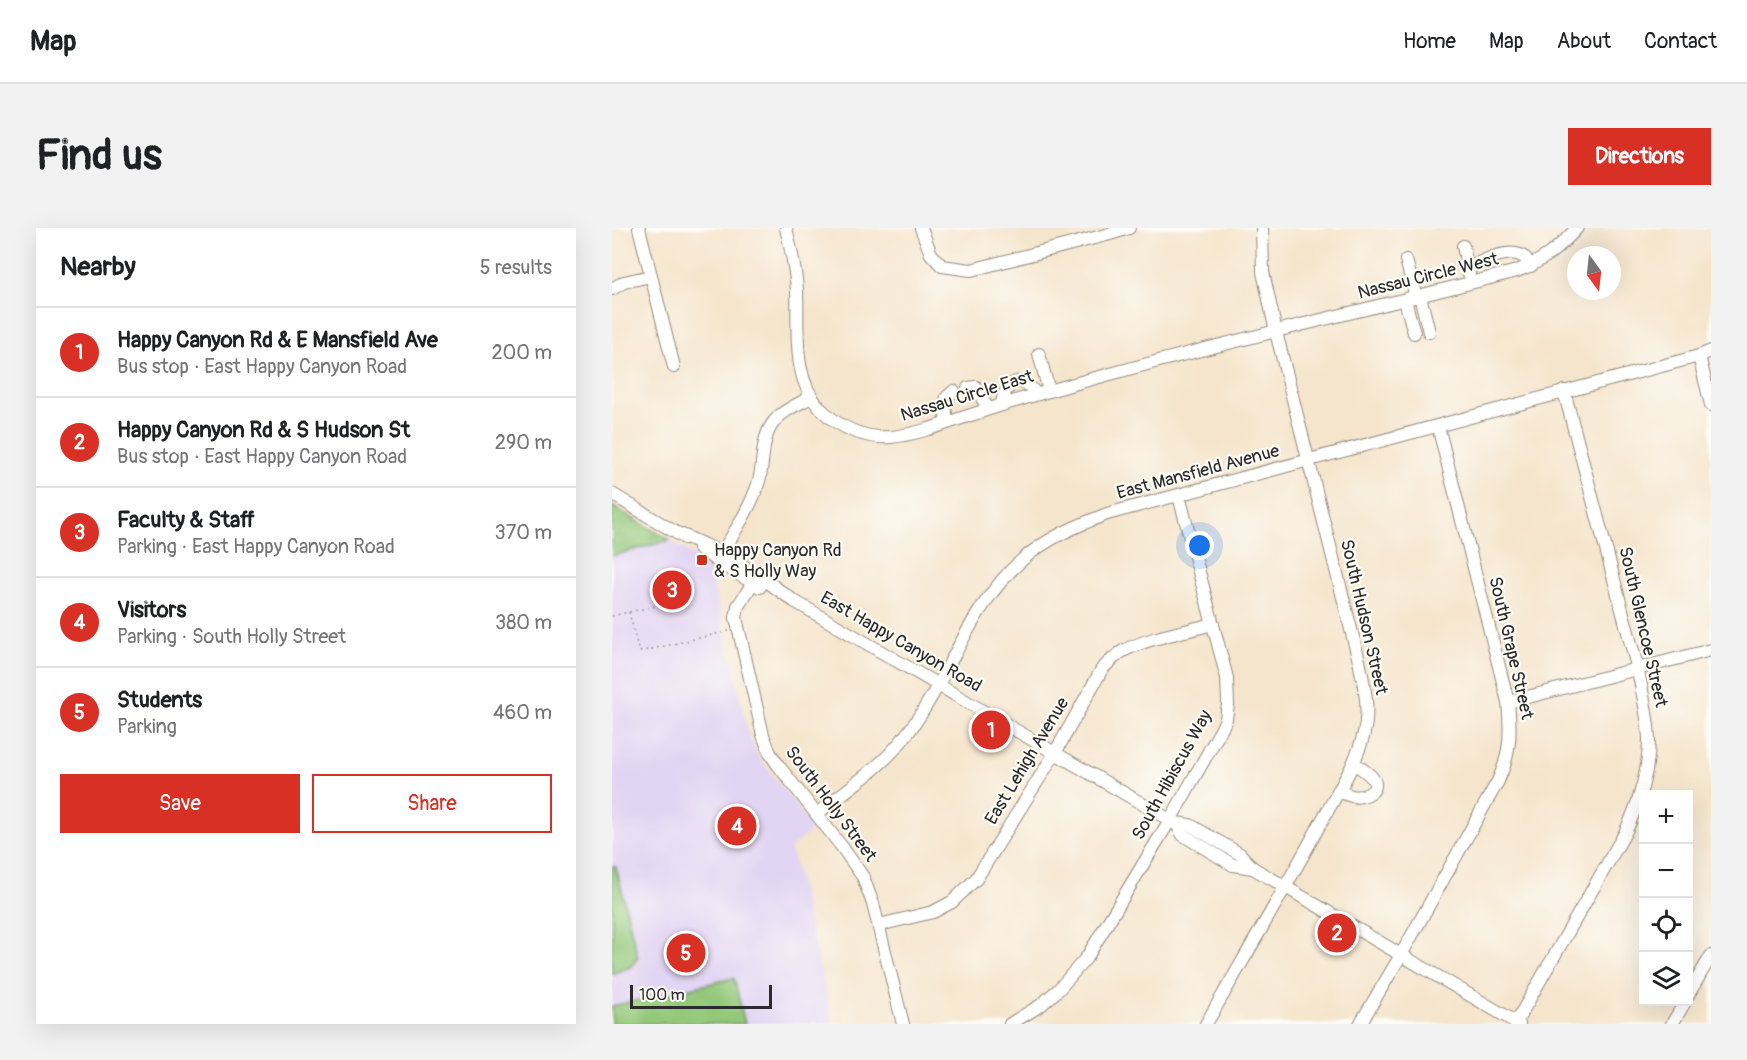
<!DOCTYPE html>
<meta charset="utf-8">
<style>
:root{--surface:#fff;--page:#f2f2f2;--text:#202124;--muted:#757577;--line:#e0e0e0;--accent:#d93025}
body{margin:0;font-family:Pangolin,sans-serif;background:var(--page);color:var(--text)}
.controls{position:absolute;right:18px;bottom:18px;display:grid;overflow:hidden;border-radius:0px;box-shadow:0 6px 24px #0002}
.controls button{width:54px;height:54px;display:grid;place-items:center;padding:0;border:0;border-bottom:2px solid var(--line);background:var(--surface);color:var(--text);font:30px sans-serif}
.compass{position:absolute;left:955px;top:18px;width:54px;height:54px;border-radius:50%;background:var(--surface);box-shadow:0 6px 24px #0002;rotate:165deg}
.scale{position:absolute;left:18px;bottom:15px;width:142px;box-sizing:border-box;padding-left:6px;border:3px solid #2b2b2b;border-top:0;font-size:16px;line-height:21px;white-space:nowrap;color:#2b2b2b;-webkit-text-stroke:4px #fdfcf7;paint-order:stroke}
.you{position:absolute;left:588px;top:318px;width:21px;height:21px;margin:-15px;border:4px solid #fff;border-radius:50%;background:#1a73e8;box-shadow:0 0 0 9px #1a73e833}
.badge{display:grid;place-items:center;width:39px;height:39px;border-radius:50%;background:var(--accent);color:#fff;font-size:20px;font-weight:700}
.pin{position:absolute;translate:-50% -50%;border:3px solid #fff;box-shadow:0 2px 6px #0006}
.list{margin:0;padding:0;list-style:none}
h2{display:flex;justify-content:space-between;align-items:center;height:78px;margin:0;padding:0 24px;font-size:26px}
h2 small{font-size:20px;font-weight:400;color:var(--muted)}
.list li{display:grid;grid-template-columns:39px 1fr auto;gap:18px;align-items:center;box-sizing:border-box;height:90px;padding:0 24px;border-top:2px solid var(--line)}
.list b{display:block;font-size:22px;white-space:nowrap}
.list p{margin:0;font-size:20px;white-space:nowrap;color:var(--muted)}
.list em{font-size:20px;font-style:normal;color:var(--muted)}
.actions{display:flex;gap:12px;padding:18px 24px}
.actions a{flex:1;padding:14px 0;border:2px solid var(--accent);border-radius:0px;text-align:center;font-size:21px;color:var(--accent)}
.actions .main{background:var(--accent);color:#fff}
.icon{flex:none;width:33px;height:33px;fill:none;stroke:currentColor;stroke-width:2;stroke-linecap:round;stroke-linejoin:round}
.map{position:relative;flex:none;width:1099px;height:796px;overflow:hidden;border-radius:0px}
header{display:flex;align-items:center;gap:36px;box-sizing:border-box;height:84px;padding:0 30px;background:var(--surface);border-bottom:2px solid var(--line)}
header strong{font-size:28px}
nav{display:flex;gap:33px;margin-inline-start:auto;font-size:21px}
.intro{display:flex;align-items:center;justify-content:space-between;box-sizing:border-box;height:144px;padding:0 36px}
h1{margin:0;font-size:42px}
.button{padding:15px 27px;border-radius:0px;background:var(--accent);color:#fff;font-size:21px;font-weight:700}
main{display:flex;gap:36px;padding:0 36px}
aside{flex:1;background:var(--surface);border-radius:0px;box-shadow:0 6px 24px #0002}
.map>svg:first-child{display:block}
.built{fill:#e2d4f3}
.grass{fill:url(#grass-tufts);stroke:#5f7952;stroke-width:1.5}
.pitch{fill:#93c779;stroke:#5f7952;stroke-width:1.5}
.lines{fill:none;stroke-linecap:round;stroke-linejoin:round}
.minor-casing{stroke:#90887c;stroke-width:14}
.path{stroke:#90887c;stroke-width:1.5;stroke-dasharray:1.5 4.5;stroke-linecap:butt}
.minor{stroke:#fff;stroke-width:12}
.poi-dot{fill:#c8321e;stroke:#fdfcf7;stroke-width:2}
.labels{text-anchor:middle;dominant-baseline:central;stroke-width:4.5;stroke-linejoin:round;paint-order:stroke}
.street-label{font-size:18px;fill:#2b2b2b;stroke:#fdfcf7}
.poi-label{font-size:18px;fill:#2b2b2b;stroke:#fdfcf7;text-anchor:start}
</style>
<header>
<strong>Map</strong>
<nav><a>Home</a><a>Map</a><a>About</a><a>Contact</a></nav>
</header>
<div class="intro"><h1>Find us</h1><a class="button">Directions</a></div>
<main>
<aside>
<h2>Nearby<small>5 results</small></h2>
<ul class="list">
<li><span class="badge">1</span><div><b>Happy Canyon Rd &amp; E Mansfield Ave</b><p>Bus stop · East Happy Canyon Road</p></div><em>200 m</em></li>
<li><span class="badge">2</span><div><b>Happy Canyon Rd &amp; S Hudson St</b><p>Bus stop · East Happy Canyon Road</p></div><em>290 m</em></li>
<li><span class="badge">3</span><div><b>Faculty &amp; Staff</b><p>Parking · East Happy Canyon Road</p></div><em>370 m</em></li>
<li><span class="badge">4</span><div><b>Visitors</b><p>Parking · South Holly Street</p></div><em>380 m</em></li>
<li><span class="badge">5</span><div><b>Students</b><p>Parking</p></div><em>460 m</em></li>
</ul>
<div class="actions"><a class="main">Save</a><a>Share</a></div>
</aside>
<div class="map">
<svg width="1099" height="796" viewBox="0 0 1099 796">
<defs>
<pattern id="grass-tufts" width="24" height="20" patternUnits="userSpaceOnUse" patternTransform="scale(1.5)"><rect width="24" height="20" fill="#93c779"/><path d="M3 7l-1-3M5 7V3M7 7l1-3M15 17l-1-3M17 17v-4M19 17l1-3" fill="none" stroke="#78a263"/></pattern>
</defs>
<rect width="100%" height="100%" fill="#fdfcf7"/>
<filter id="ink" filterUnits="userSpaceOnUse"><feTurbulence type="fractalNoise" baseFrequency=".0167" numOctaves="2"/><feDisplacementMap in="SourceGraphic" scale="12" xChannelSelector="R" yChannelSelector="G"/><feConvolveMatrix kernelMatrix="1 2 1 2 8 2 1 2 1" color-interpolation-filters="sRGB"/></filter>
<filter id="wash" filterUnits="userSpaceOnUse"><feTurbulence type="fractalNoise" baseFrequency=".008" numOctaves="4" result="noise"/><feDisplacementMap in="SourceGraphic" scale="24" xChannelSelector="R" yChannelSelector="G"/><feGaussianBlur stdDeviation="1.35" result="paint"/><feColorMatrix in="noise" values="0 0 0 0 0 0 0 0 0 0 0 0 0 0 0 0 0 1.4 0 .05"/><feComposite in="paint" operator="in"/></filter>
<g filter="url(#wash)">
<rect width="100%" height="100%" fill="#f5e5cc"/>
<path class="built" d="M58 312 97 338 137 507 142 519 148 530 201 601 179 620 221 796H0V328Z"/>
<path class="grass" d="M0 278 58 312 0 328Z"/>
<g class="pitch">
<path d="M0 638 4 639 26 730 18 739 0 746Z"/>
<path d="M122 750 133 796H0V778Z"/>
</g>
</g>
<g filter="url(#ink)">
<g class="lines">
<defs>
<g id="minor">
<path d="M27 0 62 139"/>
<path d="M174 0C179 21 184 42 185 63 187 103 179 150 209 181 227 200 253 211 279 209 309 206 339 193 368 184 408 171 450 159 491 148 628 110 767 79 905 43 931 33 946 21 965 0"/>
<path d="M309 0 319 26 330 38 359 42 498 6 517 0"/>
<path d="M851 18 857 46"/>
<path d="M794 32 804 69"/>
<path d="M856 41C869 33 900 18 913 30 914 31 918 37 919 38"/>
<path d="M0 61 12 54 39 48"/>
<path d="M808 68 817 104"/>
<path d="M793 72 802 105"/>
<path d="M427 126 437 163"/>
<path d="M1087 128 1099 177"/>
<path d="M356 160 364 159 376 181"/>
<path d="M390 176C393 153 410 145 424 166"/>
<path d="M335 194 333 178 335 169 342 163"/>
<path d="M0 266 73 310"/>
<path d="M68 306 110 325 146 347 182 373 558 592 564 595 578 597 628 626 641 640 907 796"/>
<path d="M87 320 105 333 148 359"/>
<path d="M107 330C121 306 139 280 147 253 152 234 149 211 161 195 169 183 187 176 199 169"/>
<path d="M146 347 126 378 124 390 151 507 158 525 166 537 230 619 251 649 261 676 291 796"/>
<path d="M896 474 1099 422"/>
<path d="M726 563C731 565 736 567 740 568 748 570 765 566 763 555 761 547 748 540 742 535"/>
<path d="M205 586C233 562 268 541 291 511 336 455 355 380 410 332 435 310 464 298 495 286L1087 128 1099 123"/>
<path d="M564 595 571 607 621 637 641 640"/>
<path d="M267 697 321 684 340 674 364 651 443 525 490 441C496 435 503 428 511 423 538 409 572 404 601 396"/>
<path d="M1076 767 1099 728"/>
<path d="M398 796 429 777 447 761 475 729 561 587 610 500 614 491 616 476 615 450 567 268"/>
<path d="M594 796C632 730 671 665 707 598 723 568 744 538 752 505 758 481 752 456 747 433L664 104 651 44 650 0"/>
<path d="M748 796 789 727 886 553C899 525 899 504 896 474L826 198"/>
<path d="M903 796 1013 605C1027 575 1037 543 1037 511 1036 487 1030 464 1026 442L952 163"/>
<path d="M1060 796 1073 774"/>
</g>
</defs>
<use href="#minor" class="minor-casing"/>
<g class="path">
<path d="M17 384 27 424 117 403"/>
<path d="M0 388 52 376"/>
</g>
<use href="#minor" class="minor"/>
</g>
</g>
<rect class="poi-dot" x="84" y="326" width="12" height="12" rx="3"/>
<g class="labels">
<g class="street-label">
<text transform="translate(816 48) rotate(-14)">Nassau Circle West</text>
<text transform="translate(355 168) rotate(-17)">Nassau Circle East</text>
<text transform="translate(586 244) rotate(-15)">East Mansfield Avenue</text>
<text transform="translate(752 389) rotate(77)">South Hudson Street</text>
<text transform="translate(1031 399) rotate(77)">South Glencoe Street</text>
<text transform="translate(289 414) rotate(30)">East Happy Canyon Road</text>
<text transform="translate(899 420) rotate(77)">South Grape Street</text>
<text transform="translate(415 533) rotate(-59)">East Lehigh Avenue</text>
<text transform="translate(560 547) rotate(-61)">South Hibiscus Way</text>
<text transform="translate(219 576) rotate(53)">South Holly Street</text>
</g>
<g class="poi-label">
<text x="102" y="322">Happy Canyon Rd<tspan x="102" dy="21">&amp; S Holly Way</tspan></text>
</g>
</g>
</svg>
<div class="controls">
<button>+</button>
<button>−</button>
<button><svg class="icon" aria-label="locate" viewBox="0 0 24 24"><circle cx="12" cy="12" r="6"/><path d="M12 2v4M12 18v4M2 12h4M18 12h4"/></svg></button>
<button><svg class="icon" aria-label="layers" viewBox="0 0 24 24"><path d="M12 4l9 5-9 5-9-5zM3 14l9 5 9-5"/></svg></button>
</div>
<svg class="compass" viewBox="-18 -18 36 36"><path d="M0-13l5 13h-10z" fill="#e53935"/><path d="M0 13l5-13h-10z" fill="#757577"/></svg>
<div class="scale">100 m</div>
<div class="you"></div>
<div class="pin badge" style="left:379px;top:502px">1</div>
<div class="pin badge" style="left:725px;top:705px">2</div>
<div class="pin badge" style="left:60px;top:362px">3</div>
<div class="pin badge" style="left:125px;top:598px">4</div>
<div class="pin badge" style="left:74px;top:725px">5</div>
</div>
</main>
